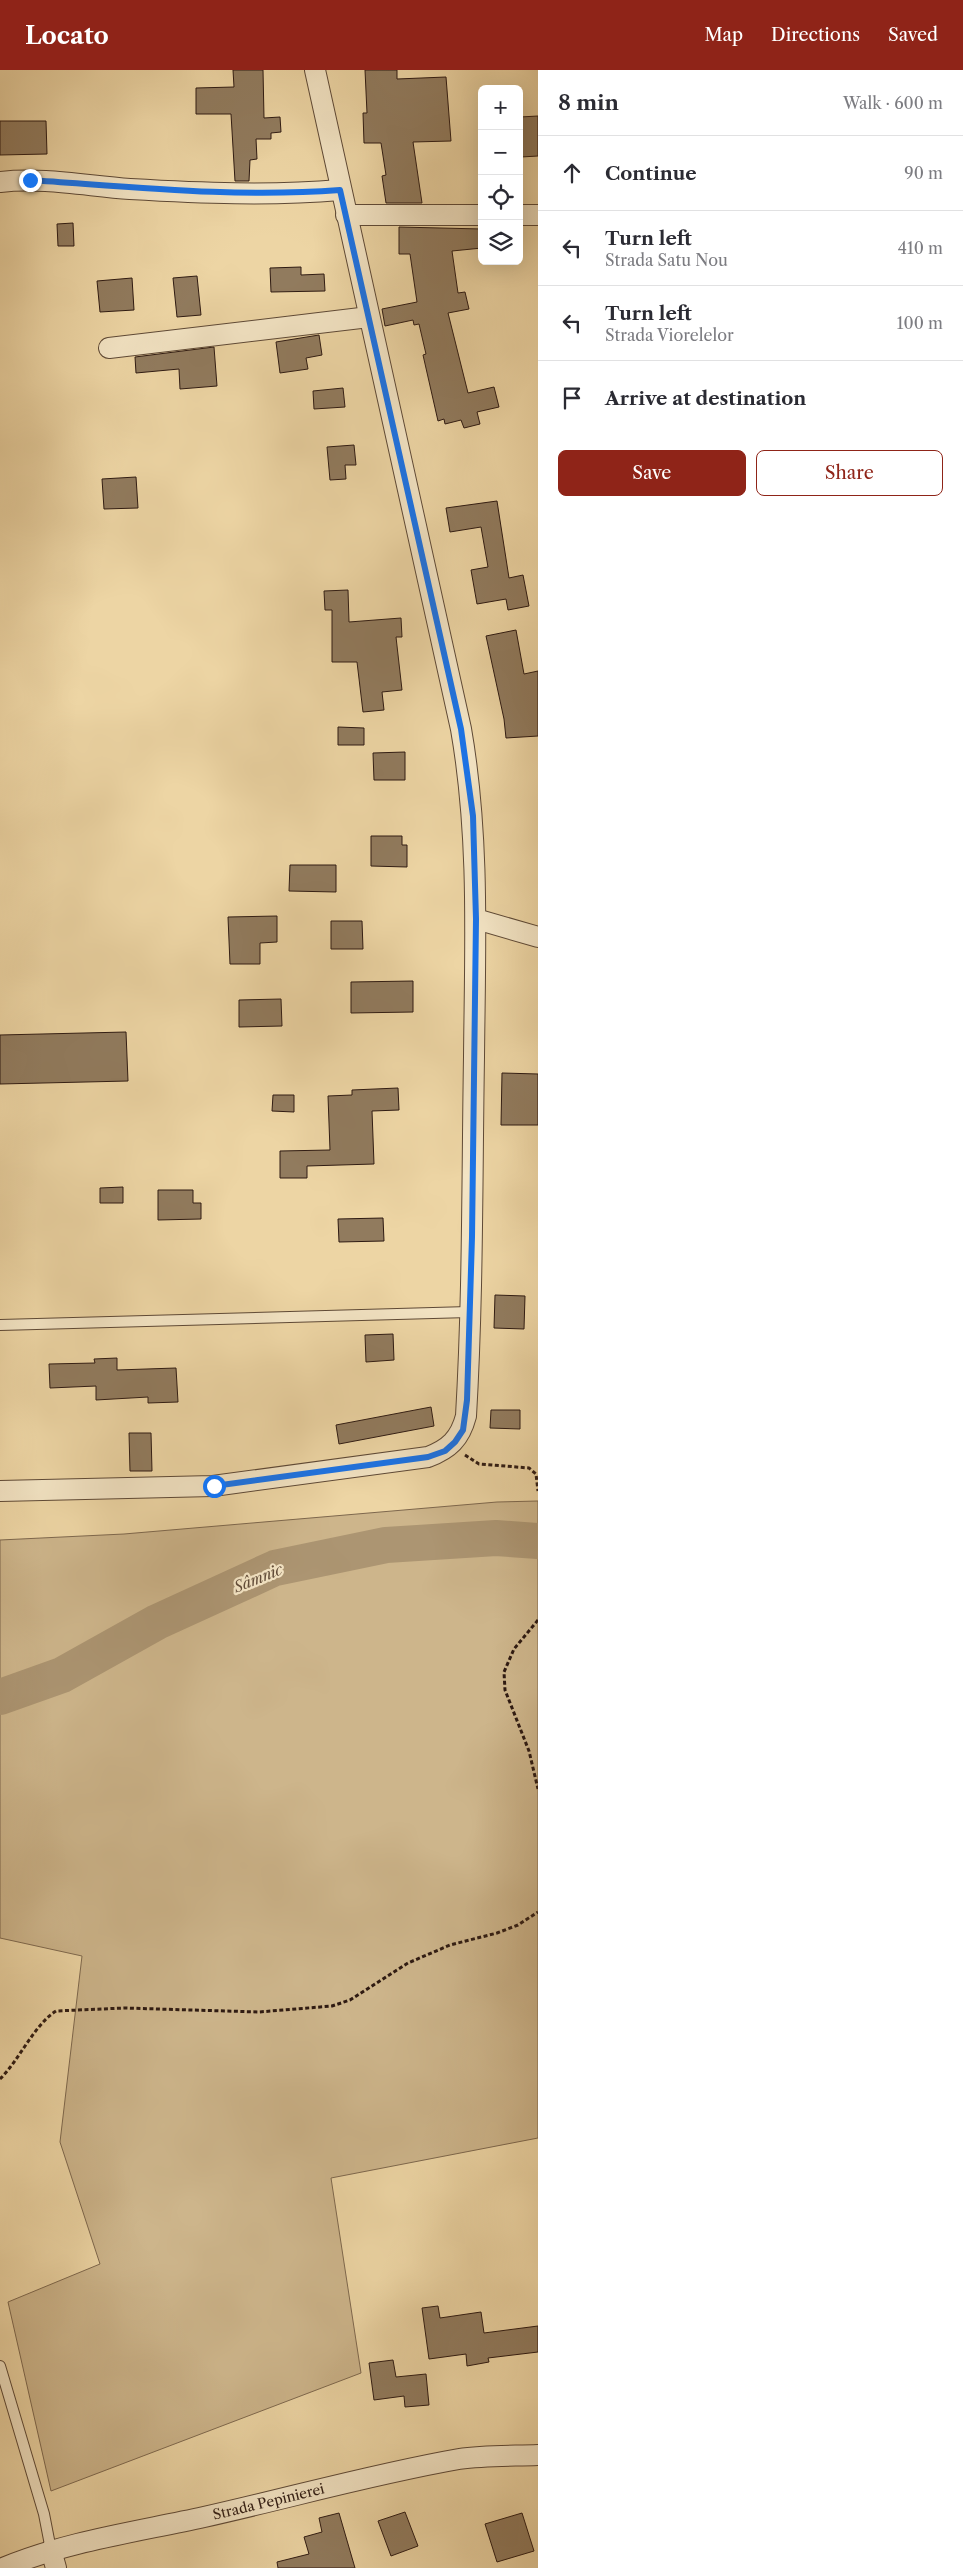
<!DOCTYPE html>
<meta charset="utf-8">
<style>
:root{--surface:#fff;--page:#f7f7f7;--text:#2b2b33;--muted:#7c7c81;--line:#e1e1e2;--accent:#8f2418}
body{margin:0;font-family:"Libre Caslon Text",serif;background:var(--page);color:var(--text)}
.controls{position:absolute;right:15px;top:15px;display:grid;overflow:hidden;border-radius:8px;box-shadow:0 5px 20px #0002}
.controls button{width:45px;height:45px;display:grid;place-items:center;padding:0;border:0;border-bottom:1px solid var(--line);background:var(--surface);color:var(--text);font:25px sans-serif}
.stop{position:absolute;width:15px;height:15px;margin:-11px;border:4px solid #1a73e8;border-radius:50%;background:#fff}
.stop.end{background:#1a73e8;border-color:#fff;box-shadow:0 1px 5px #0008}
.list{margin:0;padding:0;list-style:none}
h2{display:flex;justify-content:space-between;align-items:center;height:65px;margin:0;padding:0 20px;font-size:21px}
h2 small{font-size:16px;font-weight:400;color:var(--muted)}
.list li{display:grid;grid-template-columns:32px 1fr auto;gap:15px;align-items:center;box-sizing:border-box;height:75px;padding:0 20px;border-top:1px solid var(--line)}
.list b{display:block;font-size:19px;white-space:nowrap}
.list p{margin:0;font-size:16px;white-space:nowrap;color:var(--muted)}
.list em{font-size:16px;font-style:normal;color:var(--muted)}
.actions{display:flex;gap:10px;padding:15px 20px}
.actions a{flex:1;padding:11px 0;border:1px solid var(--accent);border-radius:8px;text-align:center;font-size:18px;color:var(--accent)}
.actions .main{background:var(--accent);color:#fff}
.icon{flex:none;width:28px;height:28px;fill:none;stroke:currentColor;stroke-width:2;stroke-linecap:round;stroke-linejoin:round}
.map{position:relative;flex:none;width:538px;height:2498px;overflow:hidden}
header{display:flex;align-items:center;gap:30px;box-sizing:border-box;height:70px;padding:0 25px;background:var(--accent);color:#fff}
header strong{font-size:24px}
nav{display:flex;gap:28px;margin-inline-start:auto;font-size:18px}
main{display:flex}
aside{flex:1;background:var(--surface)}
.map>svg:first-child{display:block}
.green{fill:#cdb58b;stroke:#7e684e}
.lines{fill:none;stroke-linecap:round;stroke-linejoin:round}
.river{stroke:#ac9572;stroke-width:36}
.building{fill:#917b5e;stroke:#2e1a12}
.service-casing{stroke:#5e4936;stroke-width:12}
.minor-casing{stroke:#5e4936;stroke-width:22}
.path{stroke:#2e1a12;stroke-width:3;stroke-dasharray:4 2.5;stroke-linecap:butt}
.service{stroke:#f3e4c4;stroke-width:10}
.minor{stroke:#f3e4c4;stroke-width:20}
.route{stroke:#1a73e8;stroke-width:6}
.labels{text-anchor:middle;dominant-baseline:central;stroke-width:4.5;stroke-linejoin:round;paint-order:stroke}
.street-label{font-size:14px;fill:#2e1a12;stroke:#f3e4c4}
.water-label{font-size:15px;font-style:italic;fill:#604b38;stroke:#f3e4c4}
</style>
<header>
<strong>Locato</strong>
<nav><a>Map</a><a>Directions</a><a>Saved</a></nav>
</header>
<main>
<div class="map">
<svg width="538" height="2498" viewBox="0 0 538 2498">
<rect width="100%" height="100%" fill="#edd5a4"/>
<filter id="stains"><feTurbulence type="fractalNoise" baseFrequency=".004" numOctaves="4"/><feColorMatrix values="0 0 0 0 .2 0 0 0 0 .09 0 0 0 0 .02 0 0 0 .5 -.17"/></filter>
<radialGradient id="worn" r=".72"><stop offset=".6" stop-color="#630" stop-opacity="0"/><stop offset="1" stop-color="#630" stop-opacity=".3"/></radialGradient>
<path class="green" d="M538 1431V2068L331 2108 361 2303 51 2421 8 2232 100 2194 60 2072 82 1886 0 1868V1470L124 1464 497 1432Z"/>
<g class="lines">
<path class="river" d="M0 1627 62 1605 157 1552 275 1498 386 1475 496 1468 538 1471"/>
</g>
<g class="building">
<path d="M233 0H263L264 48 280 47 281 62 271 63V69H256L257 89 250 90 249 111H235L231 44H196V18L234 17Z"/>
<path d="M365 0H397V9L446 7 451 71 413 72 422 133H386L382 106 386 105 381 73H364L363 43H367Z"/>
<path d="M538 46V86L521 87 520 47Z"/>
<path d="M0 51H46L47 84 0 85Z"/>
<path d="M73 153 74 176H58L57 154Z"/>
<path d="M399 157 482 159V178L452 181 458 223 465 222 469 239 448 243 468 323 494 317 499 337 477 342 480 354 464 358 461 350 445 354 444 349 438 351 423 285 426 284 419 254 414 255 413 250 385 256 382 239 417 232 410 184H399Z"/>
<path d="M301 197V205L324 204 325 221 271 222 270 198Z"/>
<path d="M197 206 201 245 177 247 173 208Z"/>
<path d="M132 208 134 240 100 242 97 211Z"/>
<path d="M319 265 322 285 306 288 308 299 280 303 276 272Z"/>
<path d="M214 277 217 316 180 319 179 299 136 303 135 287Z"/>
<path d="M343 318 345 337 314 339 313 321Z"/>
<path d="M354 375 356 395H345L346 409 330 410 327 377Z"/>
<path d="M136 407 138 438 104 439 102 409Z"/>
<path d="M497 431 509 508 523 505 529 536 508 540 506 529 477 534 471 500 488 497 481 457 450 462 446 438Z"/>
<path d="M348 520 349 552 401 548 402 567H396L402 620 382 622 384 640 363 642 357 592H332V540H325L324 521Z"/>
<path d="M516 560 524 604 538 601V666L506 668 504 649 486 566Z"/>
<path d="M338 657 364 658V675H338Z"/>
<path d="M405 682V710H374L373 683Z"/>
<path d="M371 766H402V775H407V797L371 796Z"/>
<path d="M290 795H336V822L289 821Z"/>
<path d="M277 846V872L260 873V894H230L228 847Z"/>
<path d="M331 851H362L363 879H331Z"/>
<path d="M413 911V942L351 943V912Z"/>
<path d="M281 929 282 956 239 957V930Z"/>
<path d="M126 962 128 1011 0 1014V965Z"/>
<path d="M502 1003 538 1004V1055H501Z"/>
<path d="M398 1018 399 1040 372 1041 374 1094 307 1096V1108H280V1081L330 1080 328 1026 352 1025V1020Z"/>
<path d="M273 1025H294V1042L272 1041Z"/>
<path d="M123 1117V1133H100V1118Z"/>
<path d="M158 1120H193V1133H201V1149L158 1150Z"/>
<path d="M383 1148 384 1171 339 1172 338 1149Z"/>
<path d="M495 1225 525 1226 524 1259 494 1258Z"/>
<path d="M393 1264 394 1290 366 1292 365 1265Z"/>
<path d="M117 1288V1300L176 1298 178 1332 148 1333V1327L96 1330V1316L50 1318 49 1294 95 1293 94 1289Z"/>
<path d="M431 1337 434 1356 339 1374 336 1355Z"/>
<path d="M491 1340H520V1359L490 1358Z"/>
<path d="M129 1363H151L152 1401H130Z"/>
<path d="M438 2236 440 2248 481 2242 484 2263 538 2256V2282L488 2288 489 2292 467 2296 466 2284 429 2289 422 2238Z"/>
<path d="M393 2290 396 2307 426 2304 429 2335 405 2337 404 2326 374 2330 369 2293Z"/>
<path d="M405 2442 418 2476 391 2486 378 2451Z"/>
<path d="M339 2443 355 2498H278L277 2492 309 2484 304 2467 322 2462 319 2448Z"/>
<path d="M522 2443 534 2481 497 2492 485 2454Z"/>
</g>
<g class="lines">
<defs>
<g id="service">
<path d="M0 1255 469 1242"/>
<path d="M0 2296 44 2444 51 2480"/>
</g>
<g id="minor">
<path d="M0 112C43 107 87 116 130 119 200 123 270 126 340 120"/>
<path d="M346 145H482"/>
<path d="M519 145H538"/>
<path d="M109 278 369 247"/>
<path d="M476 849 538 867"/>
<path d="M0 1421 213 1416 428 1387C449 1379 460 1369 466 1346 473 1227 472 1107 474 987 475 877 480 768 461 659L315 0"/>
<path d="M51 2480 56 2498"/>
<path id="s1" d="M3 2498C68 2471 136 2462 204 2447 289 2428 373 2404 459 2389 485 2385 512 2386 538 2385"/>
</g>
</defs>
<use href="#service" class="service-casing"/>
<use href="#minor" class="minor-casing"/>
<g class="path">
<path d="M465 1385 479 1394 529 1398 536 1404 538 1421"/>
<path d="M538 1550 514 1579 504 1602 505 1620 529 1681 538 1719"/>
<path d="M0 2009C20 1989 34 1955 56 1941L124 1938 259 1942 332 1936 350 1930 408 1893 450 1875 497 1863 518 1855 538 1842"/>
</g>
<use href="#service" class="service"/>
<use href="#minor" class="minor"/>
</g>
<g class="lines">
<path class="route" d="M30 110C134 117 236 128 340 120L461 659 473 746 476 849 472 1167 467 1330 463 1360 455 1372 445 1381 428 1387 214 1416"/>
</g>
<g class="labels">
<g class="street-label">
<text stroke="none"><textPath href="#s1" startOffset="274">Strada Pepinierei</textPath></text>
</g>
<g class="water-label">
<text transform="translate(258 1508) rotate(-22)">Sâmnic</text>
</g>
</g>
<rect width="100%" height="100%" filter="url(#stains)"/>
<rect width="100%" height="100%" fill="url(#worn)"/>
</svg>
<div class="controls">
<button>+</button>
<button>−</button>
<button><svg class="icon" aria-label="locate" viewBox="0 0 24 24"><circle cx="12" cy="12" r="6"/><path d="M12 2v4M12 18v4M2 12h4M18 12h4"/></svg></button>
<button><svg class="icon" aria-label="layers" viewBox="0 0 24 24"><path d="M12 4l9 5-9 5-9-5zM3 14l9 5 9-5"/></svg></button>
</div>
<div class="stop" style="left:214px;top:1416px"></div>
<div class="stop end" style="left:30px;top:110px"></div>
</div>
<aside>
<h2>8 min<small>Walk · 600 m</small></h2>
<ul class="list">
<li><svg class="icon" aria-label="ahead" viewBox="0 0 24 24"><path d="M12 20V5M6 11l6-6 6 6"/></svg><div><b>Continue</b></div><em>90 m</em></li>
<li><svg class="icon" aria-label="left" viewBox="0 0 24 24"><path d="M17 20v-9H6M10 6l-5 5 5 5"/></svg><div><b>Turn left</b><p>Strada Satu Nou</p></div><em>410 m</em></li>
<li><svg class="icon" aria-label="left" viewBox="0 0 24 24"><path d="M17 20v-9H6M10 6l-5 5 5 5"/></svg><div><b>Turn left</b><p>Strada Viorelelor</p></div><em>100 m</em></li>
<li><svg class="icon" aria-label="arrive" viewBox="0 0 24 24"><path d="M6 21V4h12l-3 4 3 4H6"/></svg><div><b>Arrive at destination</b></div></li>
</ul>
<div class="actions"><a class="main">Save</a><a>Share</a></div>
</aside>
</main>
